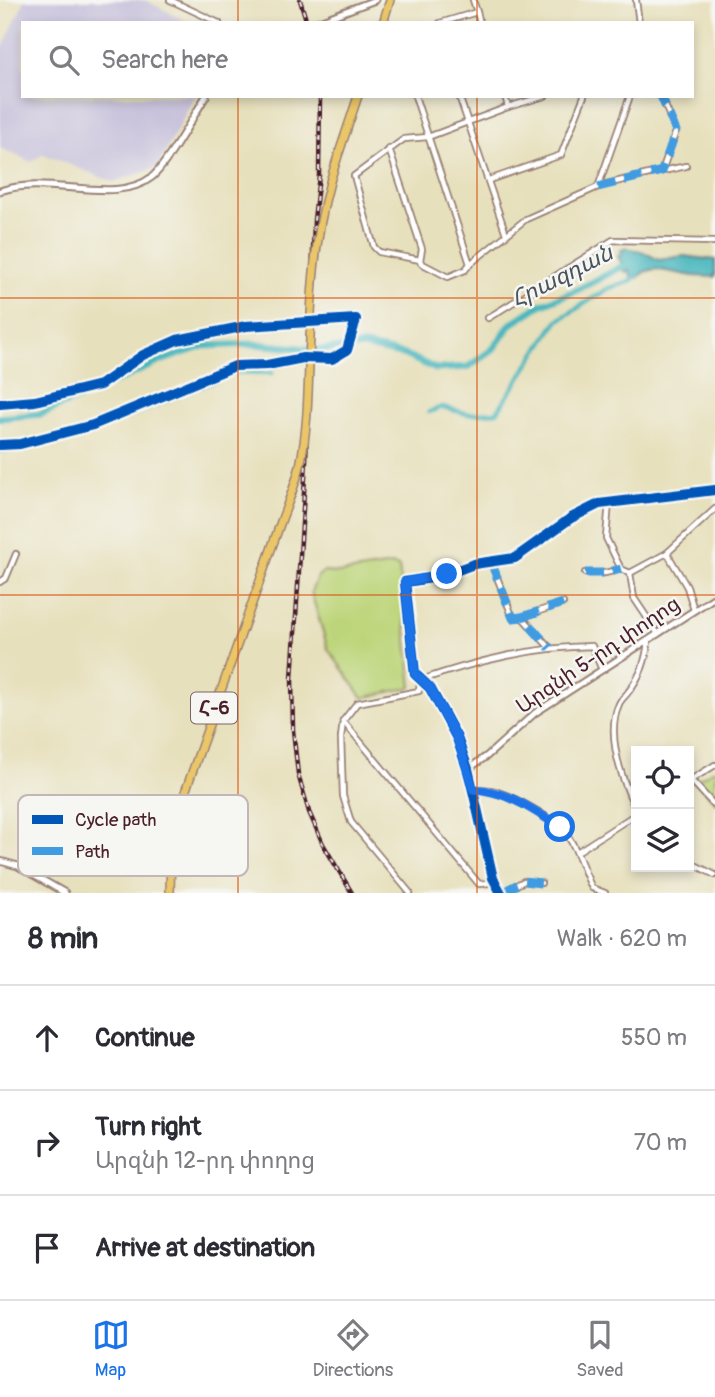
<!DOCTYPE html>
<meta charset="utf-8">
<style>
:root{--surface:#fff;--page:#f7f7f7;--text:#2b2b33;--muted:#7c7c81;--line:#e1e1e2;--accent:#1a73e8}
body{margin:0;font-family:Pangolin,"Noto Sans Armenian",sans-serif;background:var(--page);color:var(--text)}
.controls{position:absolute;right:21px;bottom:21px;display:grid;overflow:hidden;border-radius:0px;box-shadow:0 4px 10px #0003}
.controls button{width:63px;height:63px;display:grid;place-items:center;padding:0;border:0;border-bottom:2px solid var(--line);background:var(--surface);color:var(--text);font:35px sans-serif}
.stop{position:absolute;width:21px;height:21px;margin:-16px;border:5px solid #1a73e8;border-radius:50%;background:#fff}
.stop.end{background:#1a73e8;border-color:#fff;box-shadow:0 2px 7px #0008}
.list{margin:0;padding:0;list-style:none}
h2{display:flex;justify-content:space-between;align-items:center;height:91px;margin:0;padding:0 28px;font-size:30px}
h2 small{font-size:23px;font-weight:400;color:var(--muted)}
.list li{display:grid;grid-template-columns:46px 1fr auto;gap:21px;align-items:center;box-sizing:border-box;height:105px;padding:0 28px;border-top:2px solid var(--line)}
.list b{display:block;font-size:26px;white-space:nowrap}
.list p{margin:0;font-size:23px;white-space:nowrap;color:var(--muted)}
.list em{font-size:23px;font-style:normal;color:var(--muted)}
.icon{flex:none;width:38px;height:38px;fill:none;stroke:currentColor;stroke-width:2;stroke-linecap:round;stroke-linejoin:round}
.map{position:relative;flex:none;width:715px;height:893px;overflow:hidden}
.search{position:absolute;background:var(--surface);box-shadow:0 4px 10px #0003;left:21px;right:21px;top:21px;height:77px;display:flex;align-items:center;gap:18px;box-sizing:border-box;padding:0 24px;border-radius:0px;color:var(--muted);font-size:26px}
.sheet{height:406px;background:var(--surface)}
nav{display:flex;justify-content:space-around;align-items:center;box-sizing:border-box;height:98px;border-top:2px solid var(--line);background:var(--surface);font-size:19px;color:var(--muted)}
nav a{display:grid;justify-items:center;gap:4px}
nav .on{color:var(--accent)}
.map>svg:first-child{display:block}
.industrial{fill:#c6c0da}
.green{fill:#bdd57a;stroke:#847a52;stroke-width:2}
.water{fill:#48b7be;stroke:#496b74;stroke-width:2}
.lines{fill:none;stroke-linecap:round;stroke-linejoin:round}
.canal{stroke:#48b7be;stroke-width:4.5}
.river{stroke:#48b7be;stroke-width:7}
.minor-casing{stroke:#988074;stroke-width:8}
.tertiary-casing{stroke:#988074;stroke-width:9}
.primary-casing{stroke:#988074;stroke-width:10}
.minor{stroke:#fff;stroke-width:4.5}
.tertiary{stroke:#fff;stroke-width:5}
.primary{stroke:#eac669;stroke-width:7}
.rail-casing{stroke:#4a1f2b;stroke-width:4.5}
.rail{stroke:#f6f6f2;stroke-width:2;stroke-dasharray:5;stroke-linecap:butt}
.primary-bridge-casing{stroke:#988074;stroke-width:10;stroke-linecap:butt}
.primary-bridge{stroke:#eac669;stroke-width:7}
.quiet{stroke:#409be1;stroke-width:9;stroke-dasharray:18 9;stroke-linecap:butt}
.cycleway-casing{stroke:#f6f6f2;stroke-width:15}
.cycleway{stroke:#0057b8;stroke-width:10}
.route{stroke:#1a73e8;stroke-width:9}
.grid{fill:none;stroke:#d8530f;stroke-width:2;stroke-opacity:0.55}
.labels{text-anchor:middle;dominant-baseline:central;stroke-width:5;stroke-linejoin:round;paint-order:stroke}
.shield{fill:#f6f6f2;stroke:#7e6067;stroke-width:2}
.shield-label{font-size:19px;font-weight:bold;fill:#4a1f2b}
.street-label{font-size:21px;fill:#4a1f2b;stroke:#f6f6f2}
.water-label{font-size:23px;font-style:italic;fill:#49545e;stroke:#f6f6f2}
.key{fill:#f6f6f2;stroke:#c2b6b6;stroke-width:2}
.key-label{font-size:19px;fill:#4a1f2b}
</style>
<div class="map">
<svg width="715" height="893" viewBox="0 0 715 893">
<rect width="100%" height="100%" fill="#f6f6f2"/>
<filter id="ink" filterUnits="userSpaceOnUse"><feTurbulence type="fractalNoise" baseFrequency=".0143" numOctaves="2"/><feDisplacementMap in="SourceGraphic" scale="14" xChannelSelector="R" yChannelSelector="G"/><feConvolveMatrix kernelMatrix="1 2 1 2 8 2 1 2 1" color-interpolation-filters="sRGB"/></filter>
<filter id="wash" filterUnits="userSpaceOnUse"><feTurbulence type="fractalNoise" baseFrequency=".00686" numOctaves="4" result="noise"/><feDisplacementMap in="SourceGraphic" scale="28" xChannelSelector="R" yChannelSelector="G"/><feGaussianBlur stdDeviation="1.57" result="paint"/><feColorMatrix in="noise" values="0 0 0 0 0 0 0 0 0 0 0 0 0 0 0 0 0 1.4 0 .05"/><feComposite in="paint" operator="in"/></filter>
<g filter="url(#wash)">
<rect width="100%" height="100%" fill="#e7e0bc"/>
<path class="industrial" d="M25 0H145L190 23H23V96H195L157 168 113 182 43 154 31 162 0 148V53Z"/>
<g class="green">
<path d="M392 565 399 567 412 687 363 698 328 649 311 592 317 577 323 572 340 573Z"/>
<path d="M715 769V801L695 781Z"/>
</g>
<path class="water" d="M626 248 641 251 659 260 683 256 715 260V277L693 276 655 269 644 272 637 278 631 276 629 270 625 272 618 256 622 254 620 251Z"/>
<g class="lines">
<g class="canal">
<path d="M429 412 442 407 468 414 497 412 557 321 609 288 629 282 637 275"/>
<path d="M0 451 24 447 100 428 236 372 272 373"/>
</g>
<path class="river" d="M0 418 41 414 163 360 203 346 254 344 321 350 364 346 405 355 436 369 468 367 493 349 511 324 540 305 575 291 629 263"/>
</g>
</g>
<g filter="url(#ink)">
<g class="lines">
<defs>
<g id="minor">
<path d="M170 0 219 23"/>
<path d="M636 0 639 23"/>
<path d="M477 12 480 23"/>
<path d="M440 23 477 12 473 0"/>
<path d="M415 96 470 264 526 219 598 187 630 96"/>
<path d="M459 96 506 234"/>
<path d="M505 96 508 107"/>
<path d="M389 149 422 249 420 260"/>
<path d="M663 171 686 166"/>
<path d="M489 180 561 155 584 96"/>
<path d="M598 186 662 171 676 131 661 96"/>
<path d="M470 264 465 270 448 277 421 263 420 260 379 252 374 247 354 176 404 139 428 137 508 107 545 96"/>
<path d="M488 318 613 240 715 242"/>
<path d="M0 404 35 401 100 385 143 355 177 340 246 326 356 319 347 350 332 359 303 358 267 365 235 366 93 425 20 444 0 445"/>
<path d="M609 502 606 538 621 569 630 573 667 553 715 509"/>
<path d="M667 553 687 587 694 610"/>
<path d="M491 562 513 618 522 617 550 648"/>
<path d="M585 573H605L621 569"/>
<path d="M630 573 634 598 658 634"/>
<path d="M0 582 6 578 16 554"/>
<path d="M522 617 563 603"/>
<path d="M421 680C477 661 532 647 592 646L602 670"/>
<path d="M343 721 479 884 489 883 493 878"/>
<path d="M691 780 715 806"/>
<path d="M689 781 715 765"/>
<path d="M473 789C480 790 488 789 495 791 517 798 556 819 569 838 578 851 584 872 592 888L605 893"/>
<path d="M636 810C623 782 605 735 619 704 621 699 626 696 629 691 641 675 646 661 648 641"/>
<path d="M577 852 636 814"/>
<path d="M689 862 715 875"/>
<path d="M410 893 351 822 343 796 341 738 343 721 357 703 419 691 420 681"/>
<path d="M501 893 493 878 468 769 457 738 430 688 415 674 405 582 439 577 474 564 515 558 571 518 599 504 715 490"/>
<path d="M501 893 524 881 541 883"/>
</g>
<g id="tertiary">
<path d="M314 23 375 0"/>
<path d="M0 191C48 174 115 206 152 177 167 165 194 115 206 96"/>
<path d="M468 769 487 756 535 713 715 597"/>
<path d="M0 861 18 866 65 893"/>
</g>
<g id="primary">
<path d="M383 23 390 0"/>
<path d="M337 159 358 96"/>
<path d="M170 893 171 850 177 815 279 527"/>
</g>
</defs>
<use href="#minor" class="minor-casing"/>
<use href="#tertiary" class="tertiary-casing"/>
<use href="#primary" class="primary-casing"/>
<use href="#minor" class="minor"/>
<use href="#tertiary" class="tertiary"/>
<use href="#primary" class="primary"/>
<defs>
<g id="rail">
<path d="M300 0 307 23"/>
<path d="M320 96 319 175 314 220 306 462 292 679 293 730 298 774 309 812 323 844 352 893"/>
</g>
</defs>
<use href="#rail" class="rail-casing"/>
<use href="#rail" class="rail"/>
<defs>
<path id="primary-bridge" d="M279 527C286 507 295 487 300 466 309 424 308 381 310 338 312 276 317 218 337 159"/>
</defs>
<use href="#primary-bridge" class="primary-bridge-casing"/>
<use href="#primary-bridge" class="primary-bridge"/>
<g class="quiet">
<path d="M598 187 662 171 676 131 661 96"/>
<path d="M491 562 513 618 522 617 550 648"/>
<path d="M585 573H605L621 569"/>
<path d="M522 617 563 603"/>
<path d="M501 893 524 881 541 883"/>
</g>
<defs>
<g id="cycleway">
<path d="M0 404 35 401 100 385 143 355 177 340 246 326 356 319 347 350 332 359 303 358 267 365 235 366 93 425 20 444 0 445"/>
<path d="M501 893 493 878 468 769 457 738 430 688 415 674 405 582 439 577 474 564 515 558 571 518 599 504 715 490"/>
</g>
</defs>
<use href="#cycleway" class="cycleway-casing"/>
<use href="#cycleway" class="cycleway"/>
</g>
</g>
<g class="lines" filter="url(#ink)">
<path class="route" d="M447 574 405 582 415 674 430 688 457 738 473 789C507 791 532 809 560 827"/>
</g>
<path class="grid" d="M238 0V23M477 0V23M238 96V893M477 96V893M0 298H715M0 595H715"/>
<g class="labels">
<rect class="shield" x="191" y="692.5" width="46" height="31" rx="5"/>
<g class="shield-label">
<text x="214" y="708">Հ-6</text>
</g>
<g class="street-label">
<text transform="translate(598 655) rotate(-34)">Արզնի 5-րդ փողոց</text>
</g>
<g class="water-label">
<text transform="translate(562 276) rotate(-27)">Հրազդան</text>
</g>
</g>
<rect x="18" y="795" width="230" height="81" rx="10" class="key"/>
<rect x="32" y="815" width="31" height="9" fill="#0057b8"/>
<rect x="32" y="847" width="31" height="8" fill="#409be1"/>
<g class="key-label">
<text x="75" y="826">Cycle path</text>
<text x="75" y="858">Path</text>
</g>
</svg>
<div class="controls">
<button><svg class="icon" aria-label="locate" viewBox="0 0 24 24"><circle cx="12" cy="12" r="6"/><path d="M12 2v4M12 18v4M2 12h4M18 12h4"/></svg></button>
<button><svg class="icon" aria-label="layers" viewBox="0 0 24 24"><path d="M12 4l9 5-9 5-9-5zM3 14l9 5 9-5"/></svg></button>
</div>
<div class="stop" style="left:560px;top:827px"></div>
<div class="stop end" style="left:447px;top:574px"></div>
<div class="search"><svg class="icon" aria-label="search" viewBox="0 0 24 24"><circle cx="10" cy="10" r="6"/><path d="M15 15l6 6"/></svg>Search here</div>
</div>
<section class="sheet">
<h2>8 min<small>Walk · 620 m</small></h2>
<ul class="list">
<li><svg class="icon" aria-label="ahead" viewBox="0 0 24 24"><path d="M12 20V5M6 11l6-6 6 6"/></svg><div><b>Continue</b></div><em>550 m</em></li>
<li><svg class="icon" aria-label="right" viewBox="0 0 24 24"><path d="M7 20v-9h11M14 6l5 5-5 5"/></svg><div><b>Turn right</b><p>Արզնի 12-րդ փողոց</p></div><em>70 m</em></li>
<li><svg class="icon" aria-label="arrive" viewBox="0 0 24 24"><path d="M6 21V4h12l-3 4 3 4H6"/></svg><div><b>Arrive at destination</b></div></li>
</ul>
</section>
<nav>
<a class="on"><svg class="icon" aria-label="map" viewBox="0 0 24 24"><path d="M3 6l6-2 6 2 6-2v14l-6 2-6-2-6 2zM9 4v14M15 6v14"/></svg>Map</a>
<a><svg class="icon" aria-label="directions" viewBox="0 0 24 24"><path d="M12 3l9 9-9 9-9-9zM9 14v-3h6M13 9l2 2-2 2"/></svg>Directions</a>
<a><svg class="icon" aria-label="saved" viewBox="0 0 24 24"><path d="M7 4h10v16l-5-4-5 4z"/></svg>Saved</a>
</nav>
